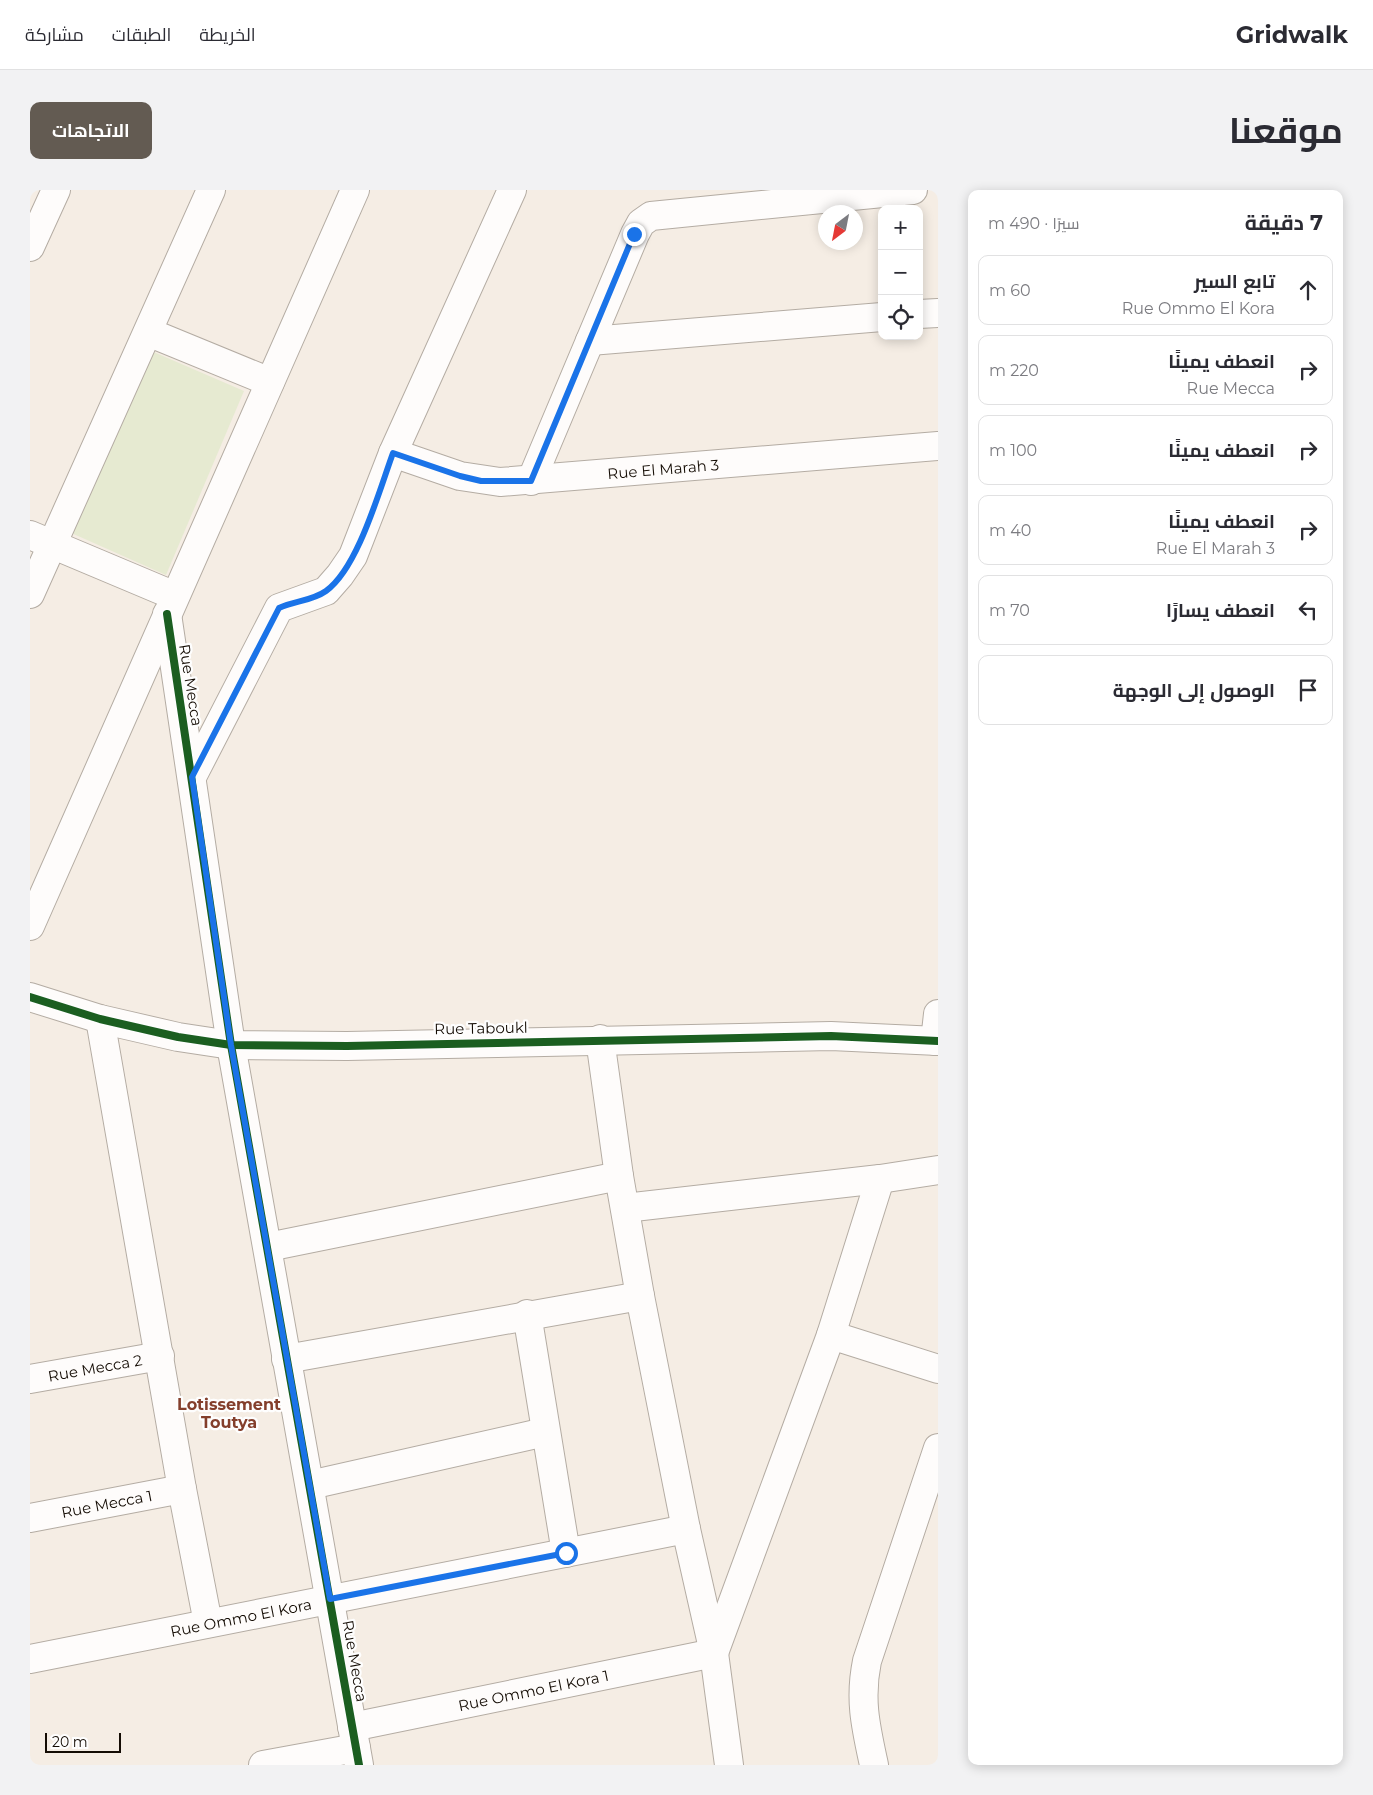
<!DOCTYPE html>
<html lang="ar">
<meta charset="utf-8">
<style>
:root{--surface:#fff;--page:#f2f2f3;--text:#2b2b33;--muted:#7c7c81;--line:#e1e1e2;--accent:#635b52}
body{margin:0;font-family:Montserrat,Cairo,sans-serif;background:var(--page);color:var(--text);direction:rtl}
.controls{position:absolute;right:15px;top:15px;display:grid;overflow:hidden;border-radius:10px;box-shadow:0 2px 12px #0003}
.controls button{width:45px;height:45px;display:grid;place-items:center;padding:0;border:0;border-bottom:1px solid var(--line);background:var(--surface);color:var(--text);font:25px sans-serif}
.compass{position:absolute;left:788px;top:15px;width:45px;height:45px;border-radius:50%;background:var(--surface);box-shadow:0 2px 12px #0003;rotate:212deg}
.scale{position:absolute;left:15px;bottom:12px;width:76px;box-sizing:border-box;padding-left:5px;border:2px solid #140c04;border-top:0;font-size:14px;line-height:18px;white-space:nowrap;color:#140c04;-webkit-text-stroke:4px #fefefe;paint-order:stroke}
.stop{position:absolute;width:15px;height:15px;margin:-11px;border:4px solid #1a73e8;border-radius:50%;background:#fff}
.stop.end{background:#1a73e8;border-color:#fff;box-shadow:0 1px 5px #0008}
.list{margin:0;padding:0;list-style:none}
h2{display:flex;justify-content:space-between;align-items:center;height:65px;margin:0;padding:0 20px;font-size:21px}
h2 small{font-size:16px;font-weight:400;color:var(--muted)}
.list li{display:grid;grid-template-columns:32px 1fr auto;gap:15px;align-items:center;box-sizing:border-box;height:70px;margin:0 10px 10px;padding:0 10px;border:1px solid var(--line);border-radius:10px}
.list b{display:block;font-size:19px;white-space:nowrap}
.list p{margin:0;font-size:16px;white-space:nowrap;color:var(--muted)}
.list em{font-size:16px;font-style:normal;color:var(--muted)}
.icon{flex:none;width:28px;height:28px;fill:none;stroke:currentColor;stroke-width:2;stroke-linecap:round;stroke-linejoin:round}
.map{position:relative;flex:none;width:908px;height:1575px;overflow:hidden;direction:ltr;border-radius:10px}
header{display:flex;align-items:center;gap:30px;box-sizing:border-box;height:70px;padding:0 25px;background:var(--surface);border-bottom:1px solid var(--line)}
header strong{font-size:24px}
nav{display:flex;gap:28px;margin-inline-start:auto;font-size:18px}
.intro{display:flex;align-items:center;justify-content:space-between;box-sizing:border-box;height:120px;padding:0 30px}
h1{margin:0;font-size:35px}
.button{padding:12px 22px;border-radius:10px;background:var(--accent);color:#fff;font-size:18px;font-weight:700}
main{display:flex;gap:30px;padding:0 30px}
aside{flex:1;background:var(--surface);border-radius:10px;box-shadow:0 2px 12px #0003}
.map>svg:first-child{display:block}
.green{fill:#e6ead1}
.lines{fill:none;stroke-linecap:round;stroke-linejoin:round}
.minor-casing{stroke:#b4aca3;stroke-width:30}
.minor{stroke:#fefcfb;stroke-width:28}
.cycleway-casing{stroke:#fefefe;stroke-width:11}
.cycleway{stroke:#1b5e20;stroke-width:8}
.route{stroke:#1a73e8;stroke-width:6}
.labels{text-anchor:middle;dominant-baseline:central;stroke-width:4.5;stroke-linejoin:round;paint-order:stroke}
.street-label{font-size:15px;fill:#140c04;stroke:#fefefe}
.neighbourhood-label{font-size:16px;font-weight:bold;fill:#843f2c;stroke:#fefefe}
</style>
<header>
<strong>Gridwalk</strong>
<nav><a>الخريطة</a><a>الطبقات</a><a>مشاركة</a></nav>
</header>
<div class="intro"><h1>موقعنا</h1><a class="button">الاتجاهات</a></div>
<main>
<aside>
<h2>7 دقيقة<small>سيرًا · 490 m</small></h2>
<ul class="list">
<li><svg class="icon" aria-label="ahead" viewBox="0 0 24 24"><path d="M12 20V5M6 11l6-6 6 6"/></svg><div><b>تابع السير</b><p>Rue Ommo El Kora</p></div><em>60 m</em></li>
<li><svg class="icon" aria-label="right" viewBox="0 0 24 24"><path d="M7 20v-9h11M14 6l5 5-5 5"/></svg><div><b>انعطف يمينًا</b><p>Rue Mecca</p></div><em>220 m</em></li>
<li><svg class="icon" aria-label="right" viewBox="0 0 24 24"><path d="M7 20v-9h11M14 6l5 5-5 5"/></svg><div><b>انعطف يمينًا</b></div><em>100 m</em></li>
<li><svg class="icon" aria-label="right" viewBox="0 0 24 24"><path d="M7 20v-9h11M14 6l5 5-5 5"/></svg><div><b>انعطف يمينًا</b><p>Rue El Marah 3</p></div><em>40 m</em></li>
<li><svg class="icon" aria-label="left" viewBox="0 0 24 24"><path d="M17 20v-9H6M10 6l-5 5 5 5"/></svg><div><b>انعطف يسارًا</b></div><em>70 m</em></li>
<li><svg class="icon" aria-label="arrive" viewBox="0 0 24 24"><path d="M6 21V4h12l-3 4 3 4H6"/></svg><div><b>الوصول إلى الوجهة</b></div></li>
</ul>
</aside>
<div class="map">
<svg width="908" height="1575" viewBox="0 0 908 1575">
<rect width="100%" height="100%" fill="#f5ede4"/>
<path class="green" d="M119 160 214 201 136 385 39 342Z"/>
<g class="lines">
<defs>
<g id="minor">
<path d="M0 57 26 0"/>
<path d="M889 124 908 123"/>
<path d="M118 142 240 192"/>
<path d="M560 151 852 127"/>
<path id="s1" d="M363 263 430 286 470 292 908 256"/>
<path d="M501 291 605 44 611 33 621 26 883 0"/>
<path d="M0 345 145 406"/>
<path d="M0 404 181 0"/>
<path d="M137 424 201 855 329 1575"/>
<path d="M162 587 249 418 296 401 310 385 323 366 363 263 482 0"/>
<path d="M0 736 325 0"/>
<path d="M0 807 70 829 148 847 201 855 317 856 801 846 908 851"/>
<path d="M70 829 152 1299 178 1433"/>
<path d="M570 849 589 986 610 1106 656 1339 684 1463 699 1575"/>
<path d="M905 851 908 824"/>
<path d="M595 1018 850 989 908 980"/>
<path d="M238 1057 589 986"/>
<path d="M497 1124 536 1363"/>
<path d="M801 1145 908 1179"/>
<path d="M256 1169 610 1106"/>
<path id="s2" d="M0 1189 130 1166"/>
<path d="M280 1295 515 1242"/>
<path id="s3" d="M0 1328 152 1299"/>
<path id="s4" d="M0 1469 656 1339"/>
<path id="s5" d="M322 1537 684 1463 801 1145 850 989"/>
<path d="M233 1575 326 1558"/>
<path d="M844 1575C836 1538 829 1510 837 1471L908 1258"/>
</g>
</defs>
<use href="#minor" class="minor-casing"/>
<use href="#minor" class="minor"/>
<defs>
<g id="cycleway">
<path d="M137 424 201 855 329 1575"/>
<path d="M0 807 70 829 148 847 201 855 317 856 801 846 908 851"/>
</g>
</defs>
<use href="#cycleway" class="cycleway-casing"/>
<use href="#cycleway" class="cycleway"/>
</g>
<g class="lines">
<path class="route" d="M536 1363 300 1409 201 855 162 587 249 418C264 411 282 411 296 401 328 378 349 301 363 263L430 286 451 291H501L604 44"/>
</g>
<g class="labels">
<g class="street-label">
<text stroke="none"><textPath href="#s1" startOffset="275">Rue El Marah 3</textPath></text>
<text transform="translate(161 495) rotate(81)">Rue Mecca</text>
<text transform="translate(451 838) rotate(-1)">Rue Taboukl</text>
<text stroke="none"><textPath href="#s2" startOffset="66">Rue Mecca 2</textPath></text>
<text stroke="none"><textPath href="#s3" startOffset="78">Rue Mecca 1</textPath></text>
<text stroke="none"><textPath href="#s4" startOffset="215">Rue Ommo El Kora</textPath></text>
<text transform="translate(325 1471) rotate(80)">Rue Mecca</text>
<text stroke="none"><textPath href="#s5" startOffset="185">Rue Ommo El Kora 1</textPath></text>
</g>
<g class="neighbourhood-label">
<text x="199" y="1214">Lotissement<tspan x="199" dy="18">Toutya</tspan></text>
</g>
</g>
</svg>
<div class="controls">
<button>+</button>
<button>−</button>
<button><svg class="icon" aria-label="locate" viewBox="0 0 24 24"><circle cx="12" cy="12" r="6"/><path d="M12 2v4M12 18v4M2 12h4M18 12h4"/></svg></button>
</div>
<svg class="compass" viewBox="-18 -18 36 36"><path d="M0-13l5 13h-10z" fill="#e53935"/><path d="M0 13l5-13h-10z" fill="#7c7c81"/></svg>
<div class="scale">20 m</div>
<div class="stop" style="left:536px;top:1363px"></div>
<div class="stop end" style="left:604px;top:44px"></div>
</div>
</main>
